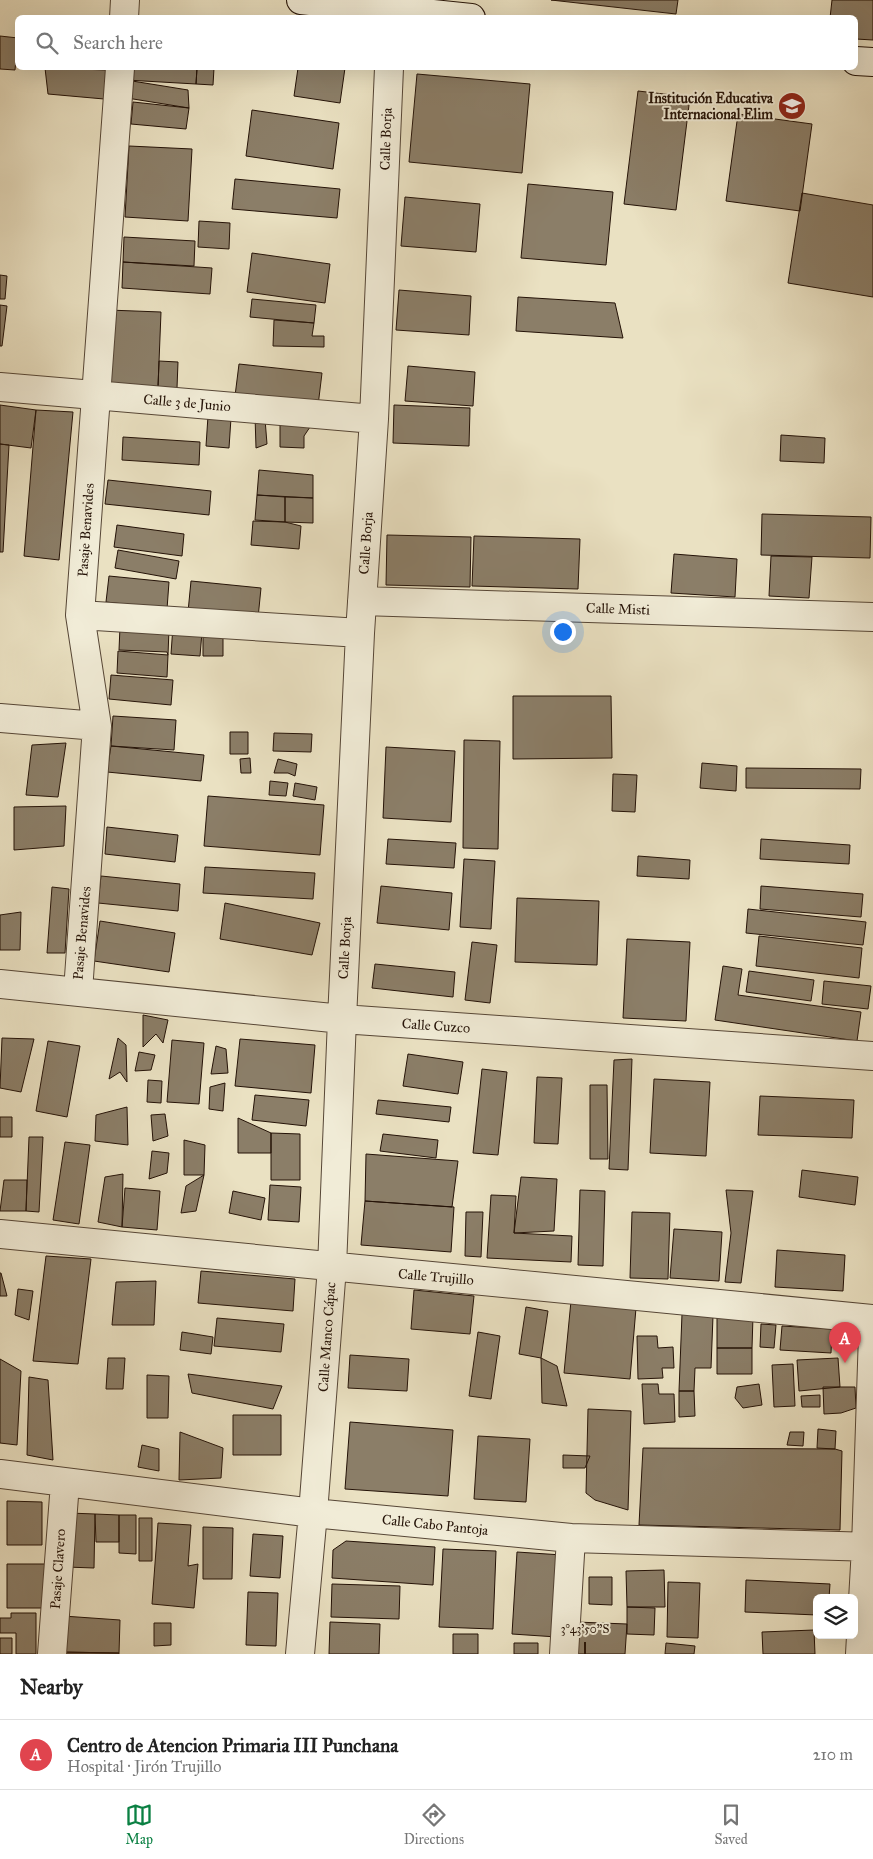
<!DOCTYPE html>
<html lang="en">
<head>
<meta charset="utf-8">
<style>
	:root { --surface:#fff; --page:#f2f2f2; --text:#222; --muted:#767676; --line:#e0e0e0; --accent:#0b8043 }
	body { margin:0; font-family:"IM FELL Great Primer",serif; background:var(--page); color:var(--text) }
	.controls { position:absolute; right:15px; bottom:15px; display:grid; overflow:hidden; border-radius:8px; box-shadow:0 5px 20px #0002 }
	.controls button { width:45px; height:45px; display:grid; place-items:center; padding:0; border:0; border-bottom:1px solid var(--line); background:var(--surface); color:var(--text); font:25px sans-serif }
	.you { position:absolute; left:562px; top:631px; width:18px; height:18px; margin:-12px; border:4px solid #fff; border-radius:50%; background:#1a73e8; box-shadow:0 0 0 8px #1a73e833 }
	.badge { display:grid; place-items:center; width:32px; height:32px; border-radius:50%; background:var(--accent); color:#fff; font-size:16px; font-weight:700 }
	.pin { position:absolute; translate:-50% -41px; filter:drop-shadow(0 1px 2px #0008) }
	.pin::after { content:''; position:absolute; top:26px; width:18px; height:15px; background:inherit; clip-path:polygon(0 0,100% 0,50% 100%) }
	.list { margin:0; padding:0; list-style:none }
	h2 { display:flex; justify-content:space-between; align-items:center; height:65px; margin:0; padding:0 20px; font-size:21px }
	h2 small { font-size:16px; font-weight:400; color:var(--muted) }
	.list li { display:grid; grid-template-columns:32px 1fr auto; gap:15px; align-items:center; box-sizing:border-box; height:70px; padding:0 20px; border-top:1px solid var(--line) }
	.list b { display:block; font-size:19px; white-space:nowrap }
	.list p { margin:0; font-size:16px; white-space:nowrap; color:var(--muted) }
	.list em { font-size:16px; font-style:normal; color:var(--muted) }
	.icon { flex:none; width:28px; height:28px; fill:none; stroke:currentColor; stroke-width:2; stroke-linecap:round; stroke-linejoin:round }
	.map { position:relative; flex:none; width:873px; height:1654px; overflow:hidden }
	.search { position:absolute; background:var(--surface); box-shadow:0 5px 20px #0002; left:15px; right:15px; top:15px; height:55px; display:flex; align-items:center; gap:12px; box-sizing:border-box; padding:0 18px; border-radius:8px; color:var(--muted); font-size:19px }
	.sheet { height:135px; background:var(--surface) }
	nav { display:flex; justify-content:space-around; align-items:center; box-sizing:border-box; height:70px; border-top:1px solid var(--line); background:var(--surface); font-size:14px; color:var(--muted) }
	nav a { display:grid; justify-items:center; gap:2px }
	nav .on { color:var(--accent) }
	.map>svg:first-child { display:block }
</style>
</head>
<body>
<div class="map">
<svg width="873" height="1654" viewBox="0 0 873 1654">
	<rect width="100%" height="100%" fill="#eae1c2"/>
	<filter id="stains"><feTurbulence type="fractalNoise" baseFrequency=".004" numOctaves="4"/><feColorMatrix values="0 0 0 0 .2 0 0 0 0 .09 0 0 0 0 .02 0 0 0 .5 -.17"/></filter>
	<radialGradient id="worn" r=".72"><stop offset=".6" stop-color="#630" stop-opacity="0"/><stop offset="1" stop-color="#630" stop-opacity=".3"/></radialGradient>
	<!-- building -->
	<path fill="#8b7e68" stroke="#241207" d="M551,0H678L676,14Z
		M832,0H873V40L856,39V18H830Z
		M0,36L18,38L15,70L0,69Z
		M45,68L108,70L104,99L48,94Z
		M127,68H197L196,84L126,80Z
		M197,68H214L213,85L196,84Z
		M298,68H345L340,103L294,96Z
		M417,74L530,84L522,173L409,162Z
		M126,80L188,90L189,108L127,98Z
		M638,91L690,97L676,210L624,204Z
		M133,102L189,108L186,129L131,124Z
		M252,110L339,123L333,169L246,156Z
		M738,114L812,124L800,211L726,201Z
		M129,146L192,149L188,221L125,217Z
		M235,179L340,189L337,218L232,209Z
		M528,184L613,192L606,265L521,258Z
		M802,193L873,205V297L788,283Z
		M405,197L480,204L476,252L401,246Z
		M199,221L230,223L229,249L198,247Z
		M124,237L195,241L194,266L123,262Z
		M252,253L330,264L325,303L247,292Z
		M123,262L212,268L210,294L122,288Z
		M0,275L7,276L5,299H0Z
		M399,290L471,296L469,335L396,330Z
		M518,297L615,303L623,338L516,331Z
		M252,299L316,305L314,323L250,317Z
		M0,305L7,306L2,346H0Z
		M108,310L161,312L158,387L105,385Z
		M274,320L314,323L312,336H324V347L273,346Z
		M159,361L178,362L177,388L158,387Z
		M239,364L322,373L317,414L234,404Z
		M408,366L475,372L473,406L405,401Z
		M0,405L36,410L31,448L0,444Z
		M394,405L470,408L469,446L393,443Z
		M36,410L73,412L59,560L24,556Z
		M208,416L231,418L229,448L206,446Z
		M255,416L265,419L267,444L256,448Z
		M280,424H312L304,436V448L280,447Z
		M781,435L825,438L824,463L780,461Z
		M123,437L200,442L199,465L122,460Z
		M0,444L9,445L3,552H0Z
		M259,470L313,475V498L257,495Z
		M108,480L211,491L209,515L105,504Z
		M257,495L285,497V522L255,520Z
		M285,497L313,498V523L285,522Z
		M762,514L871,517L870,558L761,555Z
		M253,521L285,522L301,526L299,549L251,545Z
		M117,525L184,534L182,556L114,547Z
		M387,535L471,537L470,587L386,585Z
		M474,536L580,539L578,589L472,586Z
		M118,550L179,561L176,579L115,568Z
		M674,554L737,559L735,597L671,593Z
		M771,556L812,557L809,598L769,596Z
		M109,576L169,582L167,609L106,602Z
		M191,581L261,588L258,618L188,612Z
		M173,626L202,632L200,656L171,654Z
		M120,627L169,629L168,655L167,652L119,650Z
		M203,632H223V656H203Z
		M118,651L168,655L167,677L117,673Z
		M111,675L173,680L171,705L109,699Z
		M513,696H611L612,758L513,759Z
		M113,716L176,720L174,750L111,746Z
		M230,732H248V754H230Z
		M274,733L312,734L311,752L273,751Z
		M464,740L500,741L498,849L463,848Z
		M66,743L58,797L26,795L32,745Z
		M111,746L204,755L201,781L107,772Z
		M386,747L455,751L451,822L383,818Z
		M250,758L251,773H241L240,759Z
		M278,759L297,764L295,776L288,773H274Z
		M702,763L737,766L736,791L700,788Z
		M746,768L861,769L860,789L746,788Z
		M613,774L637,775L635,812L612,811Z
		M270,781L288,783L286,796L269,795Z
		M295,783L317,787L315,800L293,796Z
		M208,796L324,805L320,855L204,846Z
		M66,806L64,846L14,850V807Z
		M107,827L178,835L175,862L105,854Z
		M388,839L456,843L454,868L386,864Z
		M761,839L850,845L849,864L760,859Z
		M638,856L690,860L689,879L637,876Z
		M464,859L495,861L491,929L460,927Z
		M205,867L315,873L313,899L203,893Z
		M101,876L180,884L178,911L98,903Z
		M381,886L452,893L449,930L377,923Z
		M761,886L863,894L861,917L760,909Z
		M52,887L69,889L65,953H47Z
		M517,898L599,901L597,965L515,962Z
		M225,903L320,923L312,955L220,939Z
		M748,909L866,922L863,945L746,933Z
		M21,912L20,950H0V915Z
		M100,921L175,933L169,972L94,961Z
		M759,936L862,948L859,978L756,966Z
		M627,939L690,942L686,1021L623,1018Z
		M472,942L497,945L490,1003L465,1000Z
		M375,964L455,972L453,997L372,988Z
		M723,966L742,969L738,995L861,1012L857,1041L715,1020Z
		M749,971L814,980L811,1001L746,992Z
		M824,981L871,986L868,1009L822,1004Z
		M143,1015L168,1020L163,1043L156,1034L143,1047Z
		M2,1038L34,1039L21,1092L0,1088Z
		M118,1038L126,1045L127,1082L120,1072L109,1079Z
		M240,1039L315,1045L311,1093L235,1086Z
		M172,1040L204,1043L199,1104L167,1102Z
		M48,1041L80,1046L67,1117L36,1111Z
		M216,1046L226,1049L228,1073L211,1074Z
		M139,1052L155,1055L151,1070L135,1071Z
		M408,1054L463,1062L458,1094L403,1086Z
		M632,1059L628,1170L609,1169L614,1060Z
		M482,1069L507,1072L498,1155L473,1153Z
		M537,1077L562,1078L558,1144L534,1143Z
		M654,1079L710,1082L706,1156L650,1153Z
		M148,1080L162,1081L161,1103L147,1102Z
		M225,1083L223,1111L209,1109L210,1087Z
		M590,1085H607L608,1159H590Z
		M255,1095L309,1100L306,1126L252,1120Z
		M760,1096L854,1100L852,1138L758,1135Z
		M378,1100L451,1107L449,1122L376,1114Z
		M127,1107L128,1145L95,1141L96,1115Z
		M165,1114L168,1136L153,1141L151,1115Z
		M0,1117H12V1137H0Z
		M238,1118L271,1133V1153H238Z
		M271,1133L300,1134V1180H271Z
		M383,1134L438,1140L436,1158L380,1151Z
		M29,1137H43L39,1212L26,1211Z
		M184,1140L205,1145L204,1175H184Z
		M65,1142L90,1145L79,1224L53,1220Z
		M152,1151L169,1153L167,1173L149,1179Z
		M366,1154L458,1161L452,1207L365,1201Z
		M802,1170L858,1177L855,1205L799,1197Z
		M123,1174L122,1227L98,1222L105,1177Z
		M204,1175L196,1211L181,1213L186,1186Z
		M521,1177L557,1179L554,1231L514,1233Z
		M4,1180H27L26,1211H0Z
		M270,1185L301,1187L299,1222L268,1220Z
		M125,1188L160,1191L157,1230L122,1227Z
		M580,1190L605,1191L603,1266L578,1265Z
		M726,1190L753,1191L741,1283L725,1282L731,1233Z
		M233,1191L265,1198L261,1220L229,1213Z
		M491,1195L516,1196L514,1233L572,1236L571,1262L487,1258Z
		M365,1201L454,1207L451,1252L361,1245Z
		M466,1212H483L481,1257L465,1256Z
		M632,1212L670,1213L668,1279L630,1278Z
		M674,1229L722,1232L719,1281L670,1278Z
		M777,1250L845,1255L843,1291L775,1287Z
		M46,1256L91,1259L78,1364L33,1361Z
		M201,1271L295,1279L293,1311L198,1303Z
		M0,1273H1L7,1296H0Z
		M156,1281L154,1325H112L116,1282Z
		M18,1289L33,1291L29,1320L15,1315Z
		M414,1290L474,1296L470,1334L411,1329Z
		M571,1301L636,1308L630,1379L564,1373Z
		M526,1307L548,1311L541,1358L519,1354Z
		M717,1313L753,1316L752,1348H717Z
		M682,1314L713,1316L711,1368H695L694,1391H679Z
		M217,1318L284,1324L281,1352L214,1346Z
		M761,1324L776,1325L774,1348L760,1347Z
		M782,1326L832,1329L831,1353L780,1350Z
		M182,1332L213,1337L211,1354L180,1350Z
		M478,1332L500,1336L491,1399L469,1396Z
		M637,1336H657L658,1348L673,1347L674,1368H662L663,1378L638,1379Z
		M717,1348H752V1374H717Z
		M350,1355L409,1359L407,1391L348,1388Z
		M108,1358H125L123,1389H106Z
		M541,1358L557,1366L567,1406L542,1403Z
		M838,1358L840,1387L799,1391L797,1360Z
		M0,1359L21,1371L17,1445L0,1443Z
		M793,1364L795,1406L774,1407L772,1365Z
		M188,1374L282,1386L273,1409L192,1393Z
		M147,1375L169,1376L168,1418H147Z
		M29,1377L48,1380L53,1460L27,1455Z
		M642,1384H658L659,1394H674L675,1422L644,1424Z
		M759,1384L762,1405L743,1408L735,1398L737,1387Z
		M823,1387H855L856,1408L841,1413L824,1414Z
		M679,1391H694L695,1416L679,1417Z
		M820,1395V1407H802L801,1396Z
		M588,1409L631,1411L628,1510L595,1500L586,1493Z
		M233,1415H281V1455H233Z
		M350,1422L453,1430L448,1496L345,1489Z
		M818,1429L836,1431L835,1449L817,1448Z
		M180,1432L223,1448L221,1478L179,1480Z
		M790,1432H804L803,1446L787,1445Z
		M478,1436L530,1439L526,1502L474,1499Z
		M142,1445L159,1449V1471L138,1467Z
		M643,1448L835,1449L842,1451L840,1530L639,1525Z
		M563,1455L590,1456L585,1468H563Z
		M7,1501L42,1502V1545H7Z
		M69,1513L95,1514L94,1568L66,1567Z
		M95,1514L119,1515V1542H96Z
		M119,1515H136V1554L119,1553Z
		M139,1518H152V1561H139Z
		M158,1523L191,1525L188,1566L198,1564L194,1608L152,1604Z
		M203,1527L233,1528L232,1579H203Z
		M253,1534L283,1536L280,1578L250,1576Z
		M346,1541L435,1547L433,1585L332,1578L333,1550Z
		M443,1549L496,1551L493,1629L439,1627Z
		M517,1552L562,1555L557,1637L512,1634Z
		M7,1564H45L46,1608H7Z
		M664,1570L665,1607H627L626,1571Z
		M589,1577H612V1605L589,1604Z
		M746,1580L830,1584L829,1598H817V1615L745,1612Z
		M668,1582L700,1583L698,1638L667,1637Z
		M332,1584L400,1586L399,1619L331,1617Z
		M248,1592L278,1593L276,1646L246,1645Z
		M627,1607L655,1608L654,1635L627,1634Z
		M11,1613H36V1654H16V1633H0V1618H11Z
		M63,1616L120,1620L119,1653L60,1652Z
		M330,1622L380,1624L379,1654H329Z
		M576,1622L627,1624L625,1654H575Z
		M154,1623H171V1645L154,1646Z
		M814,1630L815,1654H763L762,1632Z
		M453,1634H478V1654H453Z
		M0,1638H12V1654H0Z
		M514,1643H538V1654H514Z
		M666,1643L695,1646L694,1654H665Z
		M60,1652L119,1653V1654H60Z"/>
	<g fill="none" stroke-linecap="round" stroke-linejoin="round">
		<defs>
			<path id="street" d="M124,18L125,0
				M0,387L374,419
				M362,601L873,617
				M80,615L360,633
				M0,718L97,726
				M0,984L342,1019L873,1056
				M78,991L97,726L80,615L120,68
				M0,1234L873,1319
				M0,1474L313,1513L571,1538L873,1547
				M52,1654L65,1483
				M300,1654L313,1513L332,1267L342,1019L360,633L374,419L389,68
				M564,1654L571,1538
				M860,1654L866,1547L873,1334"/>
			<path id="secondary" d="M301,0L471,18
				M856,61L873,62"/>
		</defs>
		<!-- street casing -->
		<use href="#street" stroke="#564636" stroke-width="30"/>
		<!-- secondary casing -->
		<use href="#secondary" stroke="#241207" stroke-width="30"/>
		<!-- street -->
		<use href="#street" stroke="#f1ecd7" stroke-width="28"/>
		<!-- secondary -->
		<use href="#secondary" stroke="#f1ecd7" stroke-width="28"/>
	</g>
	<!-- ticks -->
	<path fill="none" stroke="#241207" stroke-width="2" d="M585,1642V1654"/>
	<!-- icons -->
	<defs>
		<symbol id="school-disc" viewBox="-11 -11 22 22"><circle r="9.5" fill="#8f2418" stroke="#f1ecd7"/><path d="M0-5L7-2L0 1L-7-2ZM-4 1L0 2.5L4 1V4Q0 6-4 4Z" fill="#fff"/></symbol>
	</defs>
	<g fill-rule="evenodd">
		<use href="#school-disc" x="776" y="90" width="32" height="32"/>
	</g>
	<g text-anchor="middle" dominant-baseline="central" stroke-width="4" stroke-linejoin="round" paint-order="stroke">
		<!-- poi labels -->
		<g font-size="14" font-weight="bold" fill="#241207" stroke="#f1ecd7" text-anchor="end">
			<text x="773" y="98">Institución Educativa<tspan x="773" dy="16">Internacional Elim</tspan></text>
		</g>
		<!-- street labels -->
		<g font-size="14" fill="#241207" stroke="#f1ecd7">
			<text transform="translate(386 139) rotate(-88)">Calle Borja</text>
			<text transform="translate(187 403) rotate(5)">Calle 3 de Junio</text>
			<text transform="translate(86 530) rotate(-86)">Pasaje Benavides</text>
			<text transform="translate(366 543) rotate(-86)">Calle Borja</text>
			<text transform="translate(618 609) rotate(2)">Calle Misti</text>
			<text transform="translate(82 933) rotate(-85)">Pasaje Benavides</text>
			<text transform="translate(345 948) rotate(-87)">Calle Borja</text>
			<text transform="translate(436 1026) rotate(4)">Calle Cuzco</text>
			<text transform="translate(436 1277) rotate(5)">Calle Trujillo</text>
			<text transform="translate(327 1337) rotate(-86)">Calle Manco Cápac</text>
			<text transform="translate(435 1525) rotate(6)">Calle Cabo Pantoja</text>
			<text transform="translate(58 1569) rotate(-86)">Pasaje Clavero</text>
		</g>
	</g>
	<g font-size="12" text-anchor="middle" fill="#241207" stroke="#f1ecd7" stroke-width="4" stroke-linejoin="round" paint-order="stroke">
		<text x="585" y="1633">3°43'50"S</text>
	</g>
	<rect width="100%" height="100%" filter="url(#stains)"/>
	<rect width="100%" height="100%" fill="url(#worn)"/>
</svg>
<div class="controls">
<button><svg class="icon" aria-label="layers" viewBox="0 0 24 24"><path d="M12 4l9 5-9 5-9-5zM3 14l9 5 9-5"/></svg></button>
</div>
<div class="you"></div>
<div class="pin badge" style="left:845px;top:1363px;background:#e0444e">A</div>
<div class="search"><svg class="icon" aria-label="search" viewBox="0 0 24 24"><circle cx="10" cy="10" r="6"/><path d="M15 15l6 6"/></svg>Search here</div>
</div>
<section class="sheet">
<h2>Nearby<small></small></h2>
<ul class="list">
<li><span class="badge" style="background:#e0444e">A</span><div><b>Centro de Atencion Primaria III Punchana</b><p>Hospital · Jirón Trujillo</p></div><em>210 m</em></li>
</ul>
</section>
<nav>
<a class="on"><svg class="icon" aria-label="map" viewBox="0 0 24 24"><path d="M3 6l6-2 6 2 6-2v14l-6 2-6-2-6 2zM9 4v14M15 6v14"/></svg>Map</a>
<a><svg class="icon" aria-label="directions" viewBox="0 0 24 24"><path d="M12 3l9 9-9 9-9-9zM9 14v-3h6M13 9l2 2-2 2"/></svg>Directions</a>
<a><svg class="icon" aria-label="saved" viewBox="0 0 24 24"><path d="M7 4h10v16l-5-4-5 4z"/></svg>Saved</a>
</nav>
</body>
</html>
